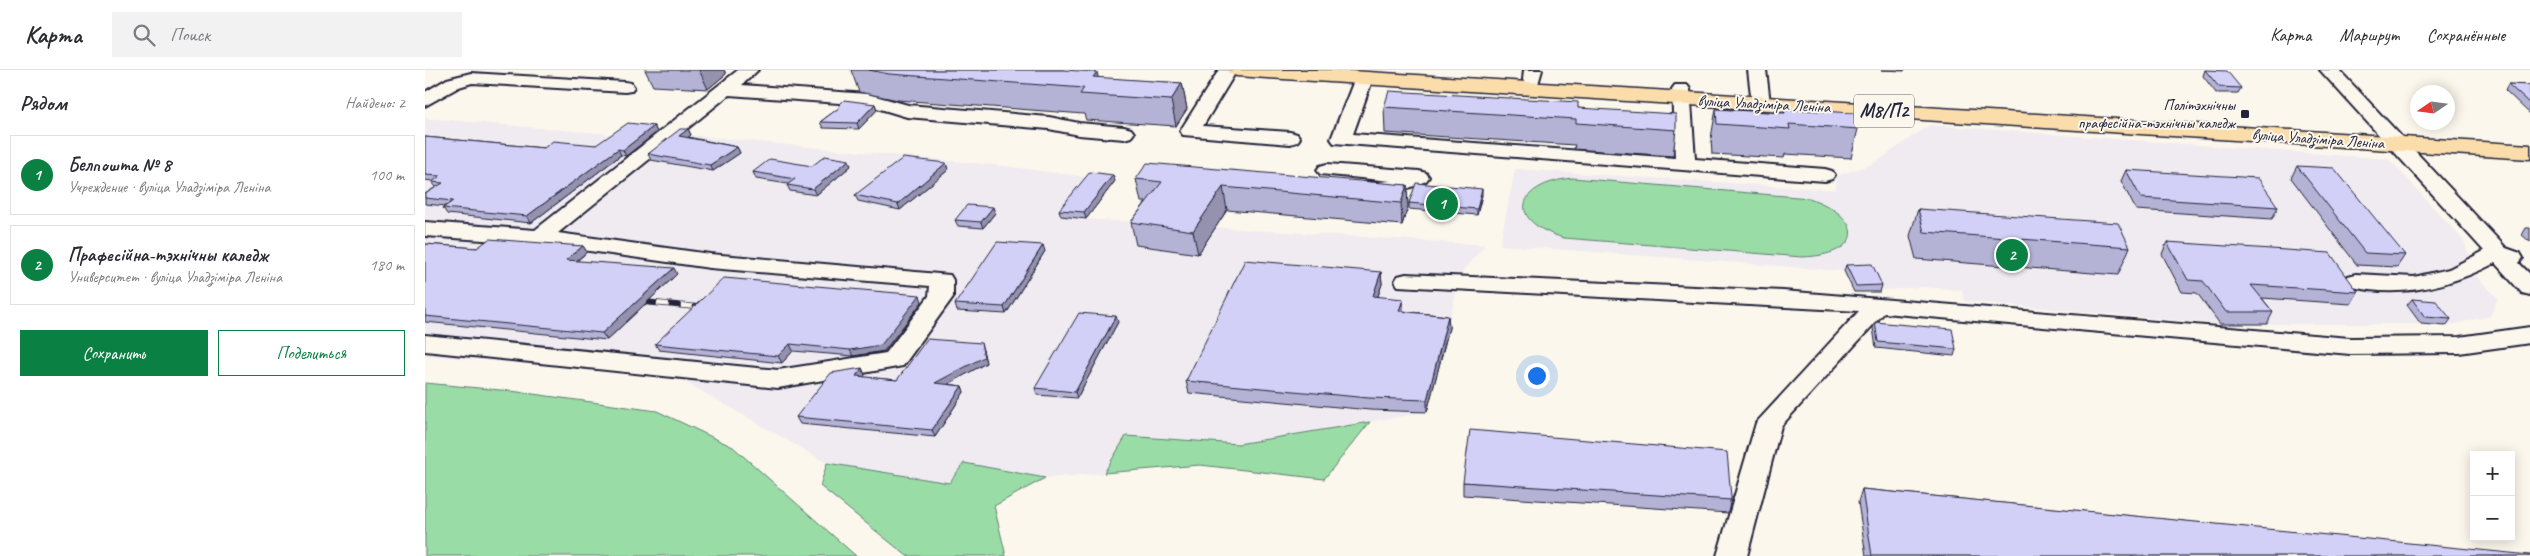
<!DOCTYPE html>
<html lang="ru">
<head>
<meta charset="utf-8">
<style>
	:root { --surface:#fff; --page:#f2f2f3; --text:#2b2b33; --muted:#7c7c81; --line:#e1e1e2; --accent:#0b8043 }
	body { margin:0; font-family:Caveat,sans-serif; background:var(--page); color:var(--text) }
	.controls { position:absolute; right:15px; bottom:15px; display:grid; overflow:hidden; border-radius:0px; box-shadow:0 2px 12px #0003 }
	.controls button { width:45px; height:45px; display:grid; place-items:center; padding:0; border:0; border-bottom:1px solid var(--line); background:var(--surface); color:var(--text); font:25px sans-serif }
	.compass { position:absolute; left:1985px; top:15px; width:45px; height:45px; border-radius:50%; background:var(--surface); box-shadow:0 2px 12px #0003; rotate:257deg }
	.you { position:absolute; left:1111px; top:305px; width:18px; height:18px; margin:-12px; border:4px solid #fff; border-radius:50%; background:#1a73e8; box-shadow:0 0 0 8px #1a73e833 }
	.badge { display:grid; place-items:center; width:32px; height:32px; border-radius:50%; background:var(--accent); color:#fff; font-size:16px; font-weight:700 }
	.pin { position:absolute; translate:-50% -50%; border:2px solid #fff; box-shadow:0 1px 5px #0006 }
	.list { margin:0; padding:0; list-style:none }
	h2 { display:flex; justify-content:space-between; align-items:center; height:65px; margin:0; padding:0 20px; font-size:21px }
	h2 small { font-size:16px; font-weight:400; color:var(--muted) }
	.list li { display:grid; grid-template-columns:32px 1fr auto; gap:15px; align-items:center; box-sizing:border-box; height:80px; margin:0 10px 10px; padding:0 10px; border:1px solid var(--line); border-radius:0px }
	.list b { display:block; font-size:19px; white-space:nowrap }
	.list p { margin:0; font-size:16px; white-space:nowrap; color:var(--muted) }
	.list em { font-size:16px; font-style:normal; color:var(--muted) }
	.actions { display:flex; gap:10px; padding:15px 20px }
	.actions a { flex:1; padding:11px 0; border:1px solid var(--accent); border-radius:0px; text-align:center; font-size:18px; color:var(--accent) }
	.actions .main { background:var(--accent); color:#fff }
	.icon { flex:none; width:28px; height:28px; fill:none; stroke:currentColor; stroke-width:2; stroke-linecap:round; stroke-linejoin:round }
	.map { position:relative; flex:none; width:2105px; height:486px; overflow:hidden }
	header { display:flex; align-items:center; gap:30px; box-sizing:border-box; height:70px; padding:0 25px; background:var(--surface); border-bottom:1px solid var(--line) }
	header strong { font-size:24px }
	nav { display:flex; gap:28px; margin-inline-start:auto; font-size:18px }
	.search { width:350px; height:45px; background:var(--page); display:flex; align-items:center; gap:12px; box-sizing:border-box; padding:0 18px; border-radius:0px; color:var(--muted); font-size:19px }
	main { display:flex }
	aside { flex:1; background:var(--surface) }
	.map>svg:first-child { display:block }
</style>
</head>
<body>
<header>
<strong>Карта</strong>
<div class="search"><svg class="icon" aria-label="search" viewBox="0 0 24 24"><circle cx="10" cy="10" r="6"/><path d="M15 15l6 6"/></svg>Поиск</div>
<nav><a>Карта</a><a>Маршрут</a><a>Сохранённые</a></nav>
</header>
<main>
<aside>
<h2>Рядом<small>Найдено: 2</small></h2>
<ul class="list">
<li><span class="badge">1</span><div><b>Белпошта № 8</b><p>Учреждение · вуліца Уладзіміра Леніна</p></div><em>100 m</em></li>
<li><span class="badge">2</span><div><b>Прафесійна-тэхнічны каледж</b><p>Университет · вуліца Уладзіміра Леніна</p></div><em>180 m</em></li>
</ul>
<div class="actions"><a class="main">Сохранить</a><a>Поделиться</a></div>
</aside>
<div class="map">
<svg width="2105" height="486" viewBox="0 0 2105 486">
	<rect width="100%" height="100%" fill="#fbf7ec"/>
	<filter id="ink" filterUnits="userSpaceOnUse"><feTurbulence type="fractalNoise" baseFrequency=".02" numOctaves="2"/><feDisplacementMap in="SourceGraphic" scale="10" xChannelSelector="R" yChannelSelector="G"/><feConvolveMatrix kernelMatrix="1 2 1 2 8 2 1 2 1" color-interpolation-filters="sRGB"/></filter>
	<g filter="url(#ink)">
		<!-- built -->
		<path fill="#efebf0" d="M0,48L219,67L253,64L579,96L690,111L661,149L1060,175L1036,203L1002,342L813,374L701,366L679,403L620,408L540,394L524,414L402,393L257,310L206,303L0,285Z
			M1504,55L1964,89L2039,171L2052,207L2073,228L2065,246L2021,256L1996,254H1795L1539,231L1537,220L1498,217L1429,222L1419,201L1075,175L1090,99L1411,120V106L1450,93Z"/>
		<!-- green -->
		<path fill="#9adca6" stroke="#5e7f70" d="M1147,108L1384,128C1441,148 1440,185 1377,187L1139,168C1080,151 1091,114 1147,108Z
			M0,313L86,321L232,341L308,377L431,486H0Z
			M945,352L899,409L775,395L679,403L701,366L813,374Z
			M402,393L524,413L539,393L620,408L569,436L581,486H482L395,416Z"/>
		<g fill="none" stroke-linecap="round" stroke-linejoin="round">
			<defs>
				<path id="minor" d="M313,0H333L317,15L443,24L483,35L624,47L654,53L699,57L706,59L709,63L706,67L699,69L654,65L624,59L482,47L442,35L304,25L133,163L285,184L525,205L528,210V227L478,296L353,318L0,281V265L353,300L461,283L504,226L505,216L285,198L115,174L0,166V152L110,160Z
					M794,0H812L778,56L865,62L872,64L875,68L872,72L865,74L758,65L755,61Z
					M1099,0H1117L1113,14H1101L1098,10Z
					M1323,0H1341L1345,33L1343,37H1329L1327,33Z
					M1895,0H1914L2081,178L2095,183L2098,188L2094,193L2105,204V225L2097,223L2070,193C2024,217 1974,229 1923,216L1920,211L1923,206L1931,204L1989,207L2024,199L2059,181Z
					M46,3L200,12L206,13L209,17L206,21L200,22L47,13L34,17L0,36V22L22,9Z
					M939,3L945,4L948,8L928,64L1250,88L1247,19L1250,15H1262L1265,19L1270,89L1400,99L1407,101L1410,105L1407,109L1400,111L909,73L906,69L930,8L933,4Z
					M902,94L994,101L1001,103L1004,107L1001,111C977,121 964,128 938,121L935,117L938,113L966,111L895,104L892,100L895,96Z
					M981,204L1358,221L1925,268L2034,267L2105,257V273L2034,283L1925,284L1459,243L1356,356L1322,486H1292L1331,353L1434,241L973,216L970,211L973,206Z"/>
				<path id="major" d="M802,0H911L2105,75V89L812,6L805,4Z"/>
			</defs>
			<!-- minor casing -->
			<use href="#minor" stroke="#22223b" stroke-width="4"/>
			<!-- major casing -->
			<use href="#major" stroke="#22223b" stroke-width="3"/>
			<!-- minor -->
			<use href="#minor" fill="#fbf7ec" fill-rule="evenodd"/>
			<!-- major -->
			<use href="#major" fill="#faddab" fill-rule="evenodd"/>
			<defs>
				<path id="rail" d="M208,231L283,238"/>
			</defs>
			<!-- rail casing -->
			<use href="#rail" stroke="#22223b" stroke-width="6"/>
			<!-- rail -->
			<use href="#rail" stroke="#fbf7ec" stroke-width="4.5" stroke-dasharray="12" stroke-linecap="butt"/>
		</g>
		<!-- wall -->
		<path fill="#b5b3d5" stroke="#22223b" d="M220,0H299L301,4L283,19L228,16Z
			M426,0H638L673,8L757,13L762,39L751,56L661,50L659,44L473,30L434,22Z
			M1456,0H1480L1479,1Z
			M1780,0L1816,18L1813,23H1791L1778,6Z
			M2083,14L2105,15V44L2080,20Z
			M450,34L452,40L434,59L398,58L395,52L415,37L414,35Z
			M959,37L1153,38L1251,60L1248,86L1149,79L1150,75L960,63Z
			M1291,39L1359,43V39L1433,59L1426,88L1360,84L1359,88L1287,84L1286,68Z
			M229,56L232,62L201,86L196,85L106,153L22,144L18,138L21,136L0,134V124L11,117L7,112V111L0,110V67L119,78L171,75Z
			M263,59L266,65L263,67L312,77L315,83L288,101L226,90L223,84Z
			M521,93L523,100L475,140L433,131L430,125Z
			M387,96H426L391,125L365,121L362,115L363,114L331,109L328,102Z
			M1872,96L1980,185L1972,197L1932,195L1866,108Z
			M1701,100L1853,137L1847,149L1711,140L1696,111Z
			M711,109L982,115L983,137L977,155L802,140L773,184L711,175L706,152L721,132H716Z
			M690,111L661,149L636,146L634,140Z
			M1057,125L1052,145L984,139V133Z
			M1493,139L1705,177L1693,205L1491,189L1485,166Z
			M570,143L558,158L533,156L530,150Z
			M2101,158H2105V172L2097,165Z
			M1742,172L1933,222L1926,234L1837,228L1848,242L1842,254H1795L1772,223L1757,222L1737,184Z
			M0,174L52,178L158,176L162,182L152,191L252,204L182,270L0,252Z
			M620,181L581,244L532,241L530,234Z
			M1421,195L1457,215L1455,222H1429L1419,201Z
			M956,202L957,214L953,226L978,240V241L1023,246L1024,258L1002,342L945,340L764,323L761,311Z
			M1987,229L2026,249L2021,256L1996,254L1982,235Z
			M497,232L459,281L428,286L368,281L357,293L234,280L230,274Z
			M693,252L652,328L612,325L610,318Z
			M1450,252L1531,279L1529,286L1451,278L1448,258Z
			M558,280L561,293L523,314L537,316L539,322L510,367L375,354L371,347L437,298L440,305L438,307L472,310Z
			M1038,412L1306,427L1303,443L1038,425Z
			M1437,419L2105,486H1441L1433,432Z"/>
		<!-- shaded-wall -->
		<path fill="#9492ae" stroke="#22223b" d="M274,0H299L301,4L283,19Z
			M672,2L677,25L668,7Z
			M757,13L762,39L751,56L746,30Z
			M450,34L452,40L434,59L432,53Z
			M229,56L232,62L201,86L198,80Z
			M263,59L266,65L257,72L254,66Z
			M312,77L315,83L288,101L285,95Z
			M193,79L196,85L106,153L102,146Z
			M424,90L426,96L391,125L388,119Z
			M521,93L523,100L475,140L473,134Z
			M688,105L690,111L661,149L659,142Z
			M982,115L983,137L977,155L976,133Z
			M798,117L802,140L773,184L768,161Z
			M1057,119V125L1052,145V139Z
			M568,137L570,143L558,158L556,152Z
			M618,175L620,181L581,244L579,237Z
			M158,176L162,182L145,196L141,190Z
			M249,198L252,204L182,270L177,263Z
			M956,202L957,214L949,237L948,226Z
			M495,225L497,232L459,281L428,286L425,280Z
			M978,229V240L975,253L974,241Z
			M691,246L693,252L652,328L650,322Z
			M1023,246L1024,258L1002,342V330Z
			M556,273L558,280L561,293L513,320L510,313Z
			M365,274L368,281L357,293L353,286Z
			M437,298L440,305L434,313L431,306Z
			M537,316L539,322L510,367L507,360Z"/>
		<!-- building -->
		<path fill="#d3d0f8" stroke="#22223b" d="M444,0H638L672,2L668,7L757,13L746,30L655,24L659,18L464,4Z
			M1780,0L1802,1L1816,18L1794,17Z
			M2083,14L2105,15V34Z
			M964,21L1153,32V38L1251,44V60L1151,53V49L959,37Z
			M419,30L450,34L432,53L395,52L415,37L414,35Z
			M1291,39L1360,43L1359,39L1429,43L1433,59L1364,54L1365,59L1292,54Z
			M203,53L229,56L198,80L193,79L102,146L18,138L28,131L0,128V124L18,113L7,112L15,106L0,105V67L119,78L128,71L171,75Z
			M255,59H263L254,66L312,77L285,95L223,84Z
			M400,86L424,90L388,119L362,115L370,109L328,102L345,89L387,96Z
			M478,88L521,93L473,134L430,125Z
			M722,93L982,115L976,133L798,117L768,161L706,152L737,112L711,109Z
			M1872,96L1909,98L1980,185L1940,183Z
			M1701,100L1833,108L1853,137L1716,128Z
			M665,102L688,105L659,142L634,140Z
			M991,113L1057,119L1052,139L984,133Z
			M542,135L568,137L556,152L530,150Z
			M1493,139L1693,153L1705,177L1499,162Z
			M64,169L158,176L141,190L249,198L177,263L0,246V174L52,178Z
			M572,172L618,175L579,237L530,234Z
			M1742,172L1905,183L1933,222L1826,215L1848,242H1801L1778,211L1763,210Z
			M820,190L956,202L948,226L978,229L974,241L1023,246L1002,330L944,328L761,311Z
			M1447,194L1457,215L1431,216L1421,195Z
			M299,208L495,225L456,275L425,280L365,274L353,286L230,274Z
			M1987,229L2011,231L2026,249L2000,247Z
			M654,243L691,246L650,322L610,318Z
			M1450,252L1527,259L1531,279L1453,272Z
			M502,269L556,273L559,287L510,313L537,316L507,360L371,347L406,303L437,298L431,306L472,310Z
			M1045,360L1302,382L1306,427V430L1038,412Z
			M1437,419L2105,485V486H1447Z"/>
	</g>
	<!-- markers -->
	<rect fill="#22223b" stroke="#fbf7ec" stroke-width="2" x="1815" y="39" width="10" height="10" rx="2.5"/>
	<g text-anchor="middle" dominant-baseline="central" stroke-width="4" stroke-linejoin="round" paint-order="stroke">
		<!-- far-street labels -->
		<g font-size="16" fill="#22223b" stroke="#fbf7ec">
			<text transform="translate(1339 34) rotate(3)">вуліца Уладзіміра Леніна</text>
			<text transform="translate(1893 69) rotate(4)">вуліца Уладзіміра Леніна</text>
		</g>
		<!-- far-poi labels -->
		<g font-size="16" fill="#22223b" stroke="#fbf7ec" text-anchor="end">
			<text x="1810" y="35">Політэхнічны<tspan x="1810" dy="18">прафесійна-тэхнічны каледж</tspan></text>
		</g>
		<!-- shield labels -->
		<rect fill="#fbf7ec" stroke="#636270" stroke-width="1" x="1429" y="24.5" width="60" height="33" rx="4"/>
		<g font-size="19" font-weight="bold" fill="#22223b">
			<text x="1459" y="41">М8/П2</text>
		</g>
	</g>
</svg>
<div class="controls">
<button>+</button>
<button>−</button>
</div>
<svg class="compass" viewBox="-18 -18 36 36"><path d="M0-13l5 13h-10z" fill="#e53935"/><path d="M0 13l5-13h-10z" fill="#7c7c81"/></svg>
<div class="you"></div>
<div class="pin badge" style="left:1017px;top:134px">1</div>
<div class="pin badge" style="left:1587px;top:185px">2</div>
</div>
</main>
</body>
</html>
